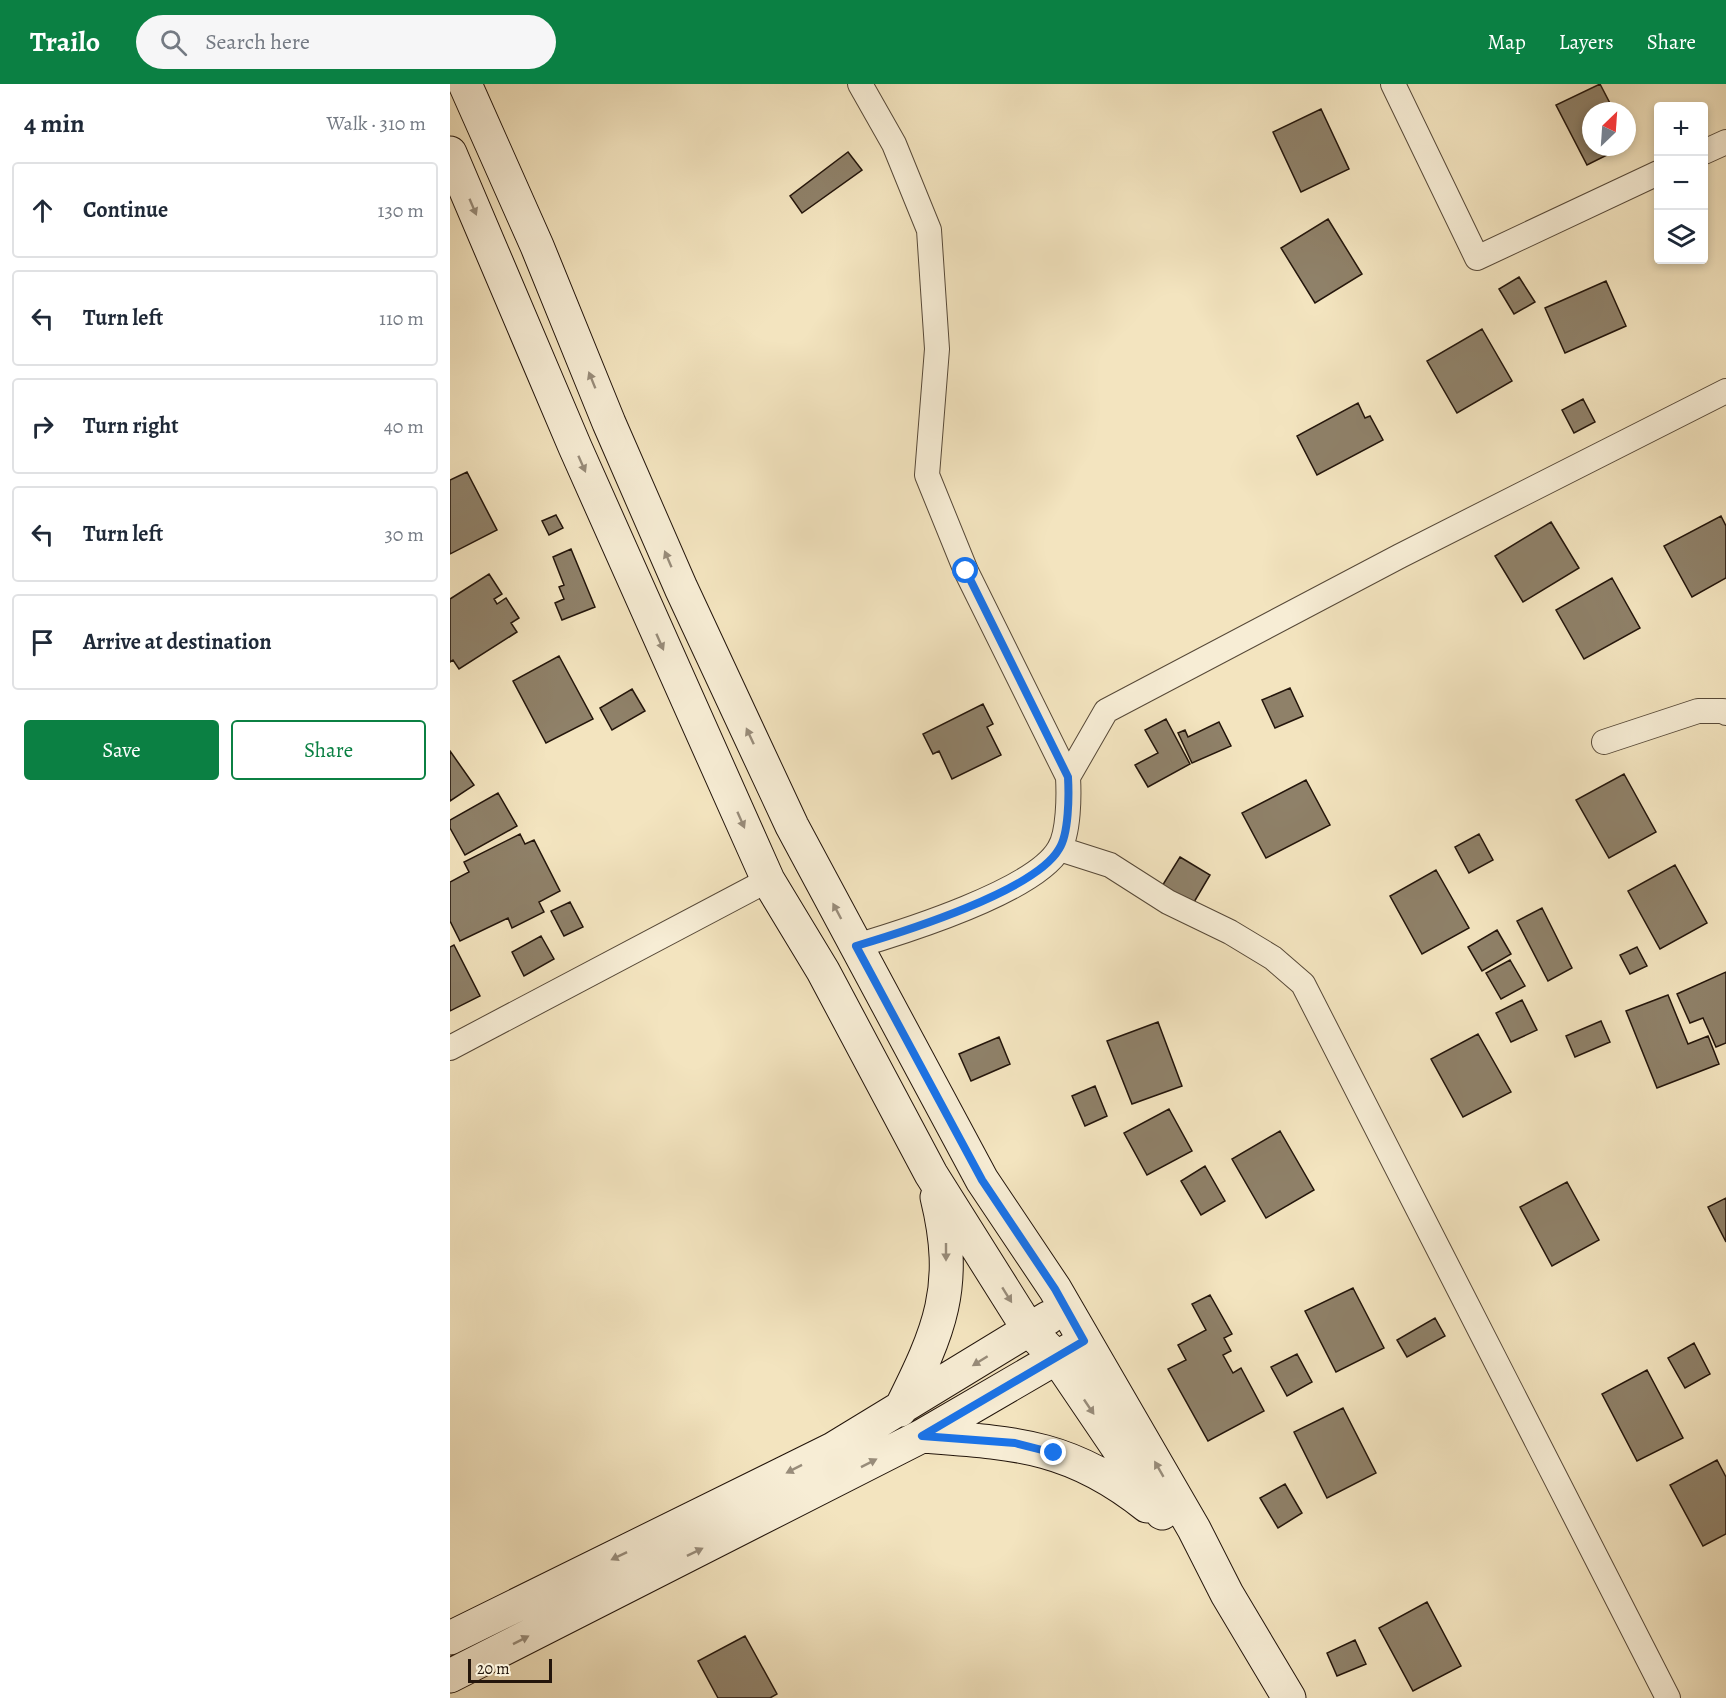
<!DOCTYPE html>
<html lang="en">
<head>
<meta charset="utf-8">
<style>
	:root { --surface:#fff; --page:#f6f6f7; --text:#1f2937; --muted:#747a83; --line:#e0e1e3; --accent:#0b8043 }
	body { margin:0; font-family:Alegreya,serif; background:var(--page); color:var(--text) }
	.controls { position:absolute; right:18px; top:18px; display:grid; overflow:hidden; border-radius:6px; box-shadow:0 3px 9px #0003 }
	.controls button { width:54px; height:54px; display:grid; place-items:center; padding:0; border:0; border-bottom:2px solid var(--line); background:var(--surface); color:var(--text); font:30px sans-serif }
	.compass { position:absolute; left:1132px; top:18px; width:54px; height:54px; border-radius:50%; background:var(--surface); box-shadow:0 3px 9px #0003; rotate:25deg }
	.scale { position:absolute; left:18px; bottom:15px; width:84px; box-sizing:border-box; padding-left:6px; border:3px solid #23150b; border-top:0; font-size:16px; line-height:21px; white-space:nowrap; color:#23150b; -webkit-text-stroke:4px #f7edd5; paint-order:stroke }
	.stop { position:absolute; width:18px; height:18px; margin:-14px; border:4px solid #1a73e8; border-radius:50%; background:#fff }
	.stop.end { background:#1a73e8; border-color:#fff; box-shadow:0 2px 6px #0008 }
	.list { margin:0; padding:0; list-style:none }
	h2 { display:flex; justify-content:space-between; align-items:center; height:78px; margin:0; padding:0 24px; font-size:26px }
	h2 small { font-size:20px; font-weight:400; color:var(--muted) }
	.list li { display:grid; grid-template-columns:39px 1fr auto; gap:18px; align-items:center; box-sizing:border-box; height:96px; margin:0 12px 12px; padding:0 12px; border:2px solid var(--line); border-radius:6px }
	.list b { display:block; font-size:22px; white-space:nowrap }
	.list em { font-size:20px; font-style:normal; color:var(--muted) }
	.actions { display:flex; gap:12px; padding:18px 24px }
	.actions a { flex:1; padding:14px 0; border:2px solid var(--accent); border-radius:6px; text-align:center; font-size:21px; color:var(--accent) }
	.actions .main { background:var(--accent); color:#fff }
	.icon { flex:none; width:33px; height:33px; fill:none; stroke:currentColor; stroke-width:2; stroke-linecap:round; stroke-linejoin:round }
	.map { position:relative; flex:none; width:1276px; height:1614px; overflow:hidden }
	header { display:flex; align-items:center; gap:36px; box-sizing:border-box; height:84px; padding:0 30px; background:var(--accent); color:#fff }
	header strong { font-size:28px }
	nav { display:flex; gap:33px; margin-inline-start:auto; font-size:21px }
	.search { width:420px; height:54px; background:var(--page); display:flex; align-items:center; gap:15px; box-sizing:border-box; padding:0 21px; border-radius:33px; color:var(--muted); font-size:22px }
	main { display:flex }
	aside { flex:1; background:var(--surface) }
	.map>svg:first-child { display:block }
</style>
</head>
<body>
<header>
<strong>Trailo</strong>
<div class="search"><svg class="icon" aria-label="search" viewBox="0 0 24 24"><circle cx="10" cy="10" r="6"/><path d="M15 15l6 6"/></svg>Search here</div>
<nav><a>Map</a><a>Layers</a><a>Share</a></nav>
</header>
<main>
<aside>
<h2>4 min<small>Walk · 310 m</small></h2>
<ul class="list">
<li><svg class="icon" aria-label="ahead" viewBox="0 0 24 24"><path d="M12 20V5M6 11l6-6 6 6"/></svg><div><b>Continue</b></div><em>130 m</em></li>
<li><svg class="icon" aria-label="left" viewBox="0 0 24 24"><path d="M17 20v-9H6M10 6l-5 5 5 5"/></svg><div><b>Turn left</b></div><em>110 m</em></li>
<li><svg class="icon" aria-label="right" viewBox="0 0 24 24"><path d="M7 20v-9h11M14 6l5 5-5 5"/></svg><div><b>Turn right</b></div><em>40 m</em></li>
<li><svg class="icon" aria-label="left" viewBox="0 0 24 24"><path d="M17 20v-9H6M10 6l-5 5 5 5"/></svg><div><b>Turn left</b></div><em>30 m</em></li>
<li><svg class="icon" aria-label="arrive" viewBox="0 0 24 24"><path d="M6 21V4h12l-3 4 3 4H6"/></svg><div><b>Arrive at destination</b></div></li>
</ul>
<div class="actions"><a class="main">Save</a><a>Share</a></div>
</aside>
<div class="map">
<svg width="1276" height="1614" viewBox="0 0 1276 1614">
	<rect width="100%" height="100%" fill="#f3e4bf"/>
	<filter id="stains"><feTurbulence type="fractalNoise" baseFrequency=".00333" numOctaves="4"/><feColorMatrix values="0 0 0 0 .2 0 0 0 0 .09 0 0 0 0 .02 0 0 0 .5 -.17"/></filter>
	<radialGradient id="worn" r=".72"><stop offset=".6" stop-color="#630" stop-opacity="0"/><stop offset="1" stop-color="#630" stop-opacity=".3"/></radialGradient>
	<!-- building -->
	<path fill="#8f8169" stroke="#23150b" stroke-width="1.5" d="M1150,0L1164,27H1141V63H1173L1137,81L1106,21Z
		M871,25L899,85L851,108L823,48Z
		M398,68L412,86L352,129L340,112Z
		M878,135L912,190L865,219L831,164Z
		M1069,193L1085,218L1064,230L1049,205Z
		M1156,197L1176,242L1115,269L1095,224Z
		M1032,245L1062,297L1007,329L977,277Z
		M1133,315L1145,338L1124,349L1112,326Z
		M908,319L915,334L920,332L933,356L867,391L847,352Z
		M17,388L47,446L0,470V396Z
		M106,431L113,444L99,451L92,437Z
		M1271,432L1276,442V494L1242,513L1214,462Z
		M1101,438L1129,484L1073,518L1045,472Z
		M121,465L145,523L112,536L105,519L114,515L109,503L114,501L103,473Z
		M39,490L52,510L44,515L47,520L56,514L69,534L61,539L67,548L9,585L3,576L0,578V515Z
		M1162,494L1190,544L1134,575L1106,526Z
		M109,572L143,635L96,659L63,597Z
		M840,604L853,632L825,644L812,616Z
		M182,605L195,627L162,646L150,624Z
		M533,620L543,640L537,643L551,671L502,695L489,667L483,670L473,650Z
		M716,635L740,680L698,703L685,681L708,669L695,646Z
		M769,638L781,662L742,679L728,649L735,646L738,653Z
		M0,667L24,701L0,717Z
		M1174,690L1206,748L1159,774L1126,716Z
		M856,696L880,741L816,774L792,729Z
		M48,709L67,742L15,771L0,744V736Z
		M70,750L75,760L84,756L110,807L89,818L94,828L62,844L58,834L10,857L0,837V798L19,788L14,778Z
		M1029,750L1043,776L1019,789L1005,763Z
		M730,773L760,791L740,825L709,807Z
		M1225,781L1257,839L1210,865L1178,807Z
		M986,786L1019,844L972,870L940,812Z
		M120,818L133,843L114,852L101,827Z
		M1092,824L1122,884L1098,897L1067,837Z
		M1047,846L1061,870L1032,887L1018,863Z
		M91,852L104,875L74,892L62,868Z
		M4,861L30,912L0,927V863Z
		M1187,863L1197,882L1180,890L1170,871Z
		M1060,876L1075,902L1051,915L1036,889Z
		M1276,888V959L1266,963L1253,934L1240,939L1227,910Z
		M1218,911L1238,960L1258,952L1269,980L1207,1004L1176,927Z
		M1072,916L1087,946L1061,958L1046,929Z
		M1151,937L1160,958L1125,973L1116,952Z
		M708,938L732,1002L682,1020L657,957Z
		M1028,950L1061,1008L1013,1033L981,975Z
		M549,953L560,980L521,997L509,970Z
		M645,1002L657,1032L635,1042L622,1012Z
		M719,1025L742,1067L697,1091L674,1049Z
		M830,1047L864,1106L816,1134L782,1075Z
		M755,1082L775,1117L751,1131L731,1097Z
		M1117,1098L1149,1156L1102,1182L1070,1123Z
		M1276,1114V1158L1258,1123Z
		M903,1204L934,1264L886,1288L855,1227Z
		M760,1211L782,1250L774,1254L781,1267L773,1271L783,1289L791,1284L814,1327L758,1357L718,1285L736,1276L728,1261L756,1246L742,1220Z
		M985,1234L995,1252L957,1273L947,1256Z
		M1244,1259L1260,1290L1235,1304L1218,1274Z
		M847,1270L862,1298L837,1312L821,1283Z
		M1197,1286L1233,1354L1187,1377L1152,1310Z
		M893,1324L926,1389L877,1414L844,1348Z
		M1267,1376L1276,1393V1450L1253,1462L1220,1401Z
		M835,1400L852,1429L828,1444L810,1414Z
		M977,1518L1011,1582L963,1607L929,1544Z
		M295,1552L327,1610L320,1614H268L248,1577Z
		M905,1556L916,1580L887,1592L877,1569Z"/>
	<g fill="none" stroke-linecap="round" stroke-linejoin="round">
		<defs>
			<path id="street" d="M943,0L1027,174L1208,89
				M1254,68L1276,58
				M1154,658L1248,627H1273L1276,629
				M618,693L656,627L950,472L1276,307
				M610,765L660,781L718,818L780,848L823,874L853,900L1218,1614
				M406,862C453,848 585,807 609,765C619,749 619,711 618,693L516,487L477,391L487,265L479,146L444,60L410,0
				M0,964L318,796"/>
			<path id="secondary" d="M15,0L87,162L159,339L231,504L342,742L532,1096L605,1205L744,1445L777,1510L839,1614
				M0,69L125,363L318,796L373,887L481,1090L579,1246L607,1274L712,1429
				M450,1326C490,1246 509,1203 487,1113
				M472,1352C565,1359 621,1361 697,1422
				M0,1554L383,1365L598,1234
				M0,1592L472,1352L625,1263"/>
		</defs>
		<!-- street casing -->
		<use href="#street" stroke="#574938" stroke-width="26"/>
		<!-- secondary casing -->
		<use href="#secondary" stroke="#23150b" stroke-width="35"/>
		<!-- street -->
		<use href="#street" stroke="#f7edd5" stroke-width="24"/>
		<!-- secondary -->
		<use href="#secondary" stroke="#f7edd5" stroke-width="33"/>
	</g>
	<!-- one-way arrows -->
	<defs><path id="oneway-solid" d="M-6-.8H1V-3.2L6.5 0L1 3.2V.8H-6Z" transform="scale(1.5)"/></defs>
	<g fill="#988c7a">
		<use href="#oneway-solid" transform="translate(23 123) rotate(67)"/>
		<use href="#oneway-solid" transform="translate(142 296) rotate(-112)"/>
		<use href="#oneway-solid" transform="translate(132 380) rotate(66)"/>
		<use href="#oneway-solid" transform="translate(218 475) rotate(-113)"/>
		<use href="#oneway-solid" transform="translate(210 558) rotate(66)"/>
		<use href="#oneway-solid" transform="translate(300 652) rotate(-115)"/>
		<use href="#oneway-solid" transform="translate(291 736) rotate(66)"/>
		<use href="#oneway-solid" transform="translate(387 827) rotate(-118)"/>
		<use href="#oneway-solid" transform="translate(496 1168) rotate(90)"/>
		<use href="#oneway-solid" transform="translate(557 1211) rotate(58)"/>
		<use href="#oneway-solid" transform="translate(530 1277) rotate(148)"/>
		<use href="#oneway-solid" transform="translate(639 1323) rotate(56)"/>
		<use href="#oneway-solid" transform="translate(419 1379) rotate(-27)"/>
		<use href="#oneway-solid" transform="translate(344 1385) rotate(153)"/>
		<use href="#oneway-solid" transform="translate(709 1385) rotate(-120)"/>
		<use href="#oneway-solid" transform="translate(245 1468) rotate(-26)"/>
		<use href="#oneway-solid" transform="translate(169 1472) rotate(154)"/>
		<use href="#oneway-solid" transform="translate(71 1556) rotate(-27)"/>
	</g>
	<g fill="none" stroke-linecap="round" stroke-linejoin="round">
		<!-- route -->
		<path stroke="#1a73e8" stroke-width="8" d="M516,487L618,693C619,711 619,750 609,765C585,807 453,848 406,862L532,1096L605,1205L634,1257L472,1352L565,1359L604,1369"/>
	</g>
	<rect width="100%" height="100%" filter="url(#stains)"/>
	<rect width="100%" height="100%" fill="url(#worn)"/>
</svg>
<div class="controls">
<button>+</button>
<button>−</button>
<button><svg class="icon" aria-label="layers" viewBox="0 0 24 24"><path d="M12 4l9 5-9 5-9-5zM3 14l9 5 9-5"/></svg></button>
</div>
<svg class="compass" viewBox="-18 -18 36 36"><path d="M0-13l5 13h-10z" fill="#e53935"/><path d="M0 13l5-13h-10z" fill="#747a83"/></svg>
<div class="scale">20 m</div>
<div class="stop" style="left:516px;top:487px"></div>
<div class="stop end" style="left:604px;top:1369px"></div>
</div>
</main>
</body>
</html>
